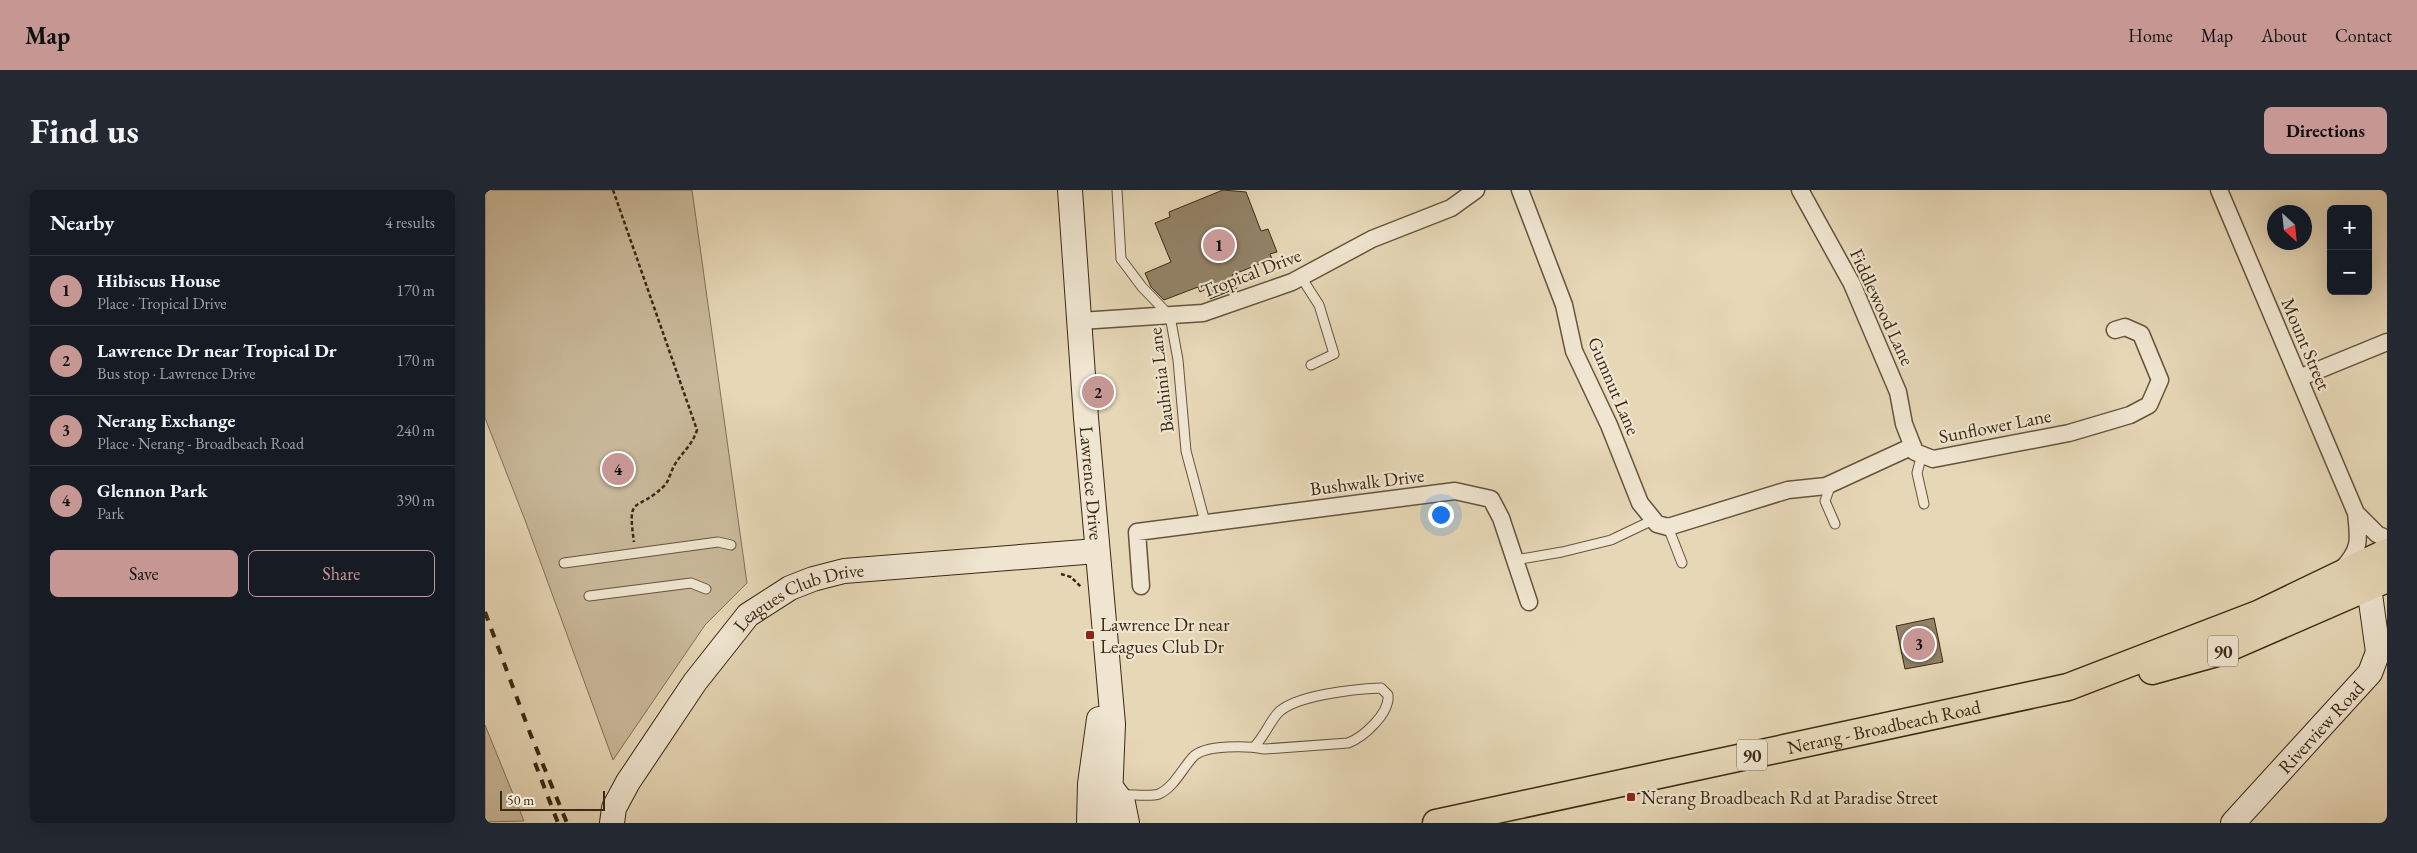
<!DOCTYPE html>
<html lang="en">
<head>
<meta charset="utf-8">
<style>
	:root { --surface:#171b24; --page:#242831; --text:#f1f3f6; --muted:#9ea1a6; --line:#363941; --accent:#c59692 }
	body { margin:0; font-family:"EB Garamond",serif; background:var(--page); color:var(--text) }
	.controls { position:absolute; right:15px; top:15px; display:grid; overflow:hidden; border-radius:8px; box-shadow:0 5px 20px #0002 }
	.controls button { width:45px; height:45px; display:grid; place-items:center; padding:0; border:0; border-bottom:1px solid var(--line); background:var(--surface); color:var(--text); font:25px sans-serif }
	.compass { position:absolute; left:1782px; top:15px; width:45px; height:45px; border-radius:50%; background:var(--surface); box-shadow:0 5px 20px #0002; rotate:153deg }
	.scale { position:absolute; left:15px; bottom:12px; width:105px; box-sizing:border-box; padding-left:5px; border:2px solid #3a2913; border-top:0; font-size:14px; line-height:18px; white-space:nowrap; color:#3a2913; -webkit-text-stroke:4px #efe5d0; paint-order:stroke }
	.you { position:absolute; left:955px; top:324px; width:18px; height:18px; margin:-12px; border:4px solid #fff; border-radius:50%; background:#1a73e8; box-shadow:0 0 0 8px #1a73e833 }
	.badge { display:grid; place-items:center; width:32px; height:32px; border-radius:50%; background:var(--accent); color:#111; font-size:16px; font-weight:700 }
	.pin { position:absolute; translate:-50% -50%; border:2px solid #fff; box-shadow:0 1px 5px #0006 }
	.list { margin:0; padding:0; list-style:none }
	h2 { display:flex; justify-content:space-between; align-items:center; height:65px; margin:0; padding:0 20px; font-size:21px }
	h2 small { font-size:16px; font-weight:400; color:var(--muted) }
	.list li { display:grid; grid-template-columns:32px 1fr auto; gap:15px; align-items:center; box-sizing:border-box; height:70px; padding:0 20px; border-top:1px solid var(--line) }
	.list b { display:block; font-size:19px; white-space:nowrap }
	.list p { margin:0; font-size:16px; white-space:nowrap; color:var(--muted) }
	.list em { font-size:16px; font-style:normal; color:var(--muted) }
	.actions { display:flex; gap:10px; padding:15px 20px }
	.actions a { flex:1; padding:11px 0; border:1px solid var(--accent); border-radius:8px; text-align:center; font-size:18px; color:var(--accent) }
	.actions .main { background:var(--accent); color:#111 }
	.map { position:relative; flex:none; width:1902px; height:633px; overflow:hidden; border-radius:8px }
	header { display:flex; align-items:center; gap:30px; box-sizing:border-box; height:70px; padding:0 25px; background:var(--accent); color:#111 }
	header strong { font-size:24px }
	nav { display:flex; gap:28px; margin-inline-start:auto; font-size:18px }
	.intro { display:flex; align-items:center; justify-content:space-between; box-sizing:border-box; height:120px; padding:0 30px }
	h1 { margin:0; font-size:35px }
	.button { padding:12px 22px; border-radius:8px; background:var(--accent); color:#111; font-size:18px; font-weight:700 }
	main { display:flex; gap:30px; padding:0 30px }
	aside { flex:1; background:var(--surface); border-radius:8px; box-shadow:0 5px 20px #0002 }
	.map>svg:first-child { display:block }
</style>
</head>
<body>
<header>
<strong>Map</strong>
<nav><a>Home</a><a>Map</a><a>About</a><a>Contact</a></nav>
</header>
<div class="intro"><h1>Find us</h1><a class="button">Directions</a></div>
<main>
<aside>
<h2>Nearby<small>4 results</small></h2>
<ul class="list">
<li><span class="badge">1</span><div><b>Hibiscus House</b><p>Place · Tropical Drive</p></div><em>170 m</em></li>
<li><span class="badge">2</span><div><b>Lawrence Dr near Tropical Dr</b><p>Bus stop · Lawrence Drive</p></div><em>170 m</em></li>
<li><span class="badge">3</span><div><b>Nerang Exchange</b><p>Place · Nerang - Broadbeach Road</p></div><em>240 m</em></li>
<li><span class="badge">4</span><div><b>Glennon Park</b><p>Park</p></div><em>390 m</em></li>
</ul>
<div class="actions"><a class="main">Save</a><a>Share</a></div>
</aside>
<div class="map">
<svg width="1902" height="633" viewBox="0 0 1902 633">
	<rect width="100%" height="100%" fill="#e6d7b6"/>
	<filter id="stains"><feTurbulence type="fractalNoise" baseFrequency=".004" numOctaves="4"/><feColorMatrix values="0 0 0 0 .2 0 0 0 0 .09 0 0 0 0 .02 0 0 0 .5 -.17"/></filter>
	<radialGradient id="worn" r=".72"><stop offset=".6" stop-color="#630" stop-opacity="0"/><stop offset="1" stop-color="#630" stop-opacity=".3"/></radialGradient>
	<!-- green -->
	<path fill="#c9b99a" stroke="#827156" d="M0,0H207L262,393L220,435L128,570L40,330L0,228Z
		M0,535L39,631L0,632Z"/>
	<!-- building -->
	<path fill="#938368" stroke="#3a2913" d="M738,0L761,2L776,41L783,39L792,62L785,64L787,69L747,85L752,98L725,109L721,99L715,102L713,97L679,110L666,97L660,83L686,72L670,33L685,27L684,22Z
		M1449,428L1458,472L1420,479L1411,436Z"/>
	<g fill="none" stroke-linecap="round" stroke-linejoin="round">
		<defs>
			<path id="lane" d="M632,0L636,69L657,97L685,126L693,170L701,261L720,332
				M816,87L834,115L849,164L826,175
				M1437,264L1432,283L1439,314
				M1346,294L1340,311L1350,334
				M1183,337L1197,373
				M1030,370L1077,362L1126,350L1168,330
				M79,373L233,352L246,355
				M104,406L206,393L221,399
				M635,605C645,604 666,607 674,604C689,597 697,579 708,567C720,554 764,556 780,559L863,553C879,547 905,523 903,505L896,498C871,499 808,505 792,524C783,535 779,547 769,557"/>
			<path id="street" d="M1035,0L1079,115L1089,161L1124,235L1155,313L1172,334L1183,337L1303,300L1341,296L1428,256
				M1315,0L1367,94L1413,202L1419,234L1430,262L1448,269L1584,243L1645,225L1664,215L1675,190L1656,144L1640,137L1630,140
				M1734,0L1871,323C1874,350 1876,359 1857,379
				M595,131L718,123L807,92L887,49L966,18L991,0
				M1814,188L1902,152
				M1871,323L1892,344L1902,349
				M656,396L652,342L970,301L1006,309L1016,328L1044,412"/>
			<g id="secondary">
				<path id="s1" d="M585,0L601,228L628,534L624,633"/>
				<path d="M628,600L638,613L642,633"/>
				<path id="s2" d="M127,633L129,618L143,592L210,492L263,425L305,398L328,389L359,381L612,361"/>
				<path d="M604,633L605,594L614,529"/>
				<path id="s3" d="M1748,633L1885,483L1893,462L1884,397"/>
			</g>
			<g id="primary">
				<path d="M1667,481L1732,463L1902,389"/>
				<path id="s4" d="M951,633L1583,497L1773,424L1902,362"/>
			</g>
		</defs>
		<!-- lane casing -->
		<use href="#lane" stroke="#65543c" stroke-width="11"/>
		<!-- street casing -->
		<use href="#street" stroke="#65543c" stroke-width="19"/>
		<!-- secondary casing -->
		<use href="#secondary" stroke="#3a2913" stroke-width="26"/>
		<!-- primary casing -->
		<use href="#primary" stroke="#3a2913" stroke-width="29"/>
		<!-- path -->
		<path stroke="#3a2913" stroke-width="2.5" stroke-dasharray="4 2.5" stroke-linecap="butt" d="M128,0L212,240C207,256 196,263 189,276C185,283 184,292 178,297C151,323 142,303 149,352
			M576,384L586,387L597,398"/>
		<!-- lane -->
		<use href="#lane" stroke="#efe5d0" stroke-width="9"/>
		<!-- street -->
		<use href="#street" stroke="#efe5d0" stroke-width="16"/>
		<!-- secondary -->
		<use href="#secondary" stroke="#efe5d0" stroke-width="24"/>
		<!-- primary -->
		<use href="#primary" stroke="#e6d7b6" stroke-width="26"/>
		<!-- rail -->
		<path stroke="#3a2913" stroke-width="4" stroke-dasharray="9 9" stroke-linecap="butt" d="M0,422L45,543L82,633
			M50,573L73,633"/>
	</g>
	<!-- markers -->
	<g fill="#8f2418" stroke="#efe5d0" stroke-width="2">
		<rect x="600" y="440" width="10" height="10" rx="2.5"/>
		<rect x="1141" y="602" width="10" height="10" rx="2.5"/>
	</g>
	<g text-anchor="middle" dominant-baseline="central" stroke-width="4.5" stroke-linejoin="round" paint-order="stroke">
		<!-- shield labels -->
		<g fill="#efe5d0" stroke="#70614c" stroke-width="1">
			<rect x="1723" y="445.5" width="30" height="31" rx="4"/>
			<rect x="1252" y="549.5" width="30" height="31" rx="4"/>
		</g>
		<g font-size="18" font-weight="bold" fill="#3a2913">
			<text x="1738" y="461">90</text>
			<text x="1267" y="565">90</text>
		</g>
		<!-- street labels -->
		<g font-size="19" fill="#3a2913" stroke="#efe5d0">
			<text transform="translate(766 83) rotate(-21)">Tropical Drive</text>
			<text transform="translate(1397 117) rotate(65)">Fiddlewood Lane</text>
			<text transform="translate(1821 154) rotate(67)">Mount Street</text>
			<text transform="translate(676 190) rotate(-97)">Bauhinia Lane</text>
			<text transform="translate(1129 196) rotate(67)">Gumnut Lane</text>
			<text transform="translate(1510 236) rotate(-11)">Sunflower Lane</text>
			<text transform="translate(882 292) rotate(-7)">Bushwalk Drive</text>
			<text stroke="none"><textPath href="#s1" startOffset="294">Lawrence Drive</textPath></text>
			<text stroke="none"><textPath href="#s2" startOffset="305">Leagues Club Drive</textPath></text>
			<text stroke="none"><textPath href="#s4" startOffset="458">Nerang - Broadbeach Road</textPath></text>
			<text stroke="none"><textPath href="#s3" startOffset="130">Riverview Road</textPath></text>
		</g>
		<!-- poi labels -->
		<g font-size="19" fill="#3a2913" stroke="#efe5d0" text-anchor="start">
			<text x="615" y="434">Lawrence Dr near<tspan x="615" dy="22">Leagues Club Dr</tspan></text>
			<text x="1156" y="607">Nerang Broadbeach Rd at Paradise Street</text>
		</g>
	</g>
	<rect width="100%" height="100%" filter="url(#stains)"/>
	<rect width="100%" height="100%" fill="url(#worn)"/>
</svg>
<div class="controls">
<button>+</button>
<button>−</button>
</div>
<svg class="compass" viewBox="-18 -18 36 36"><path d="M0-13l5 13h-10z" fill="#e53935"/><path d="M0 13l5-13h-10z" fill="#9ea1a6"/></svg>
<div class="scale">50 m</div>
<div class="you"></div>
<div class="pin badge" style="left:734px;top:55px">1</div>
<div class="pin badge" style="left:613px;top:202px">2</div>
<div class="pin badge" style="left:1434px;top:454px">3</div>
<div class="pin badge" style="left:133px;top:279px">4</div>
</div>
</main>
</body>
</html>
